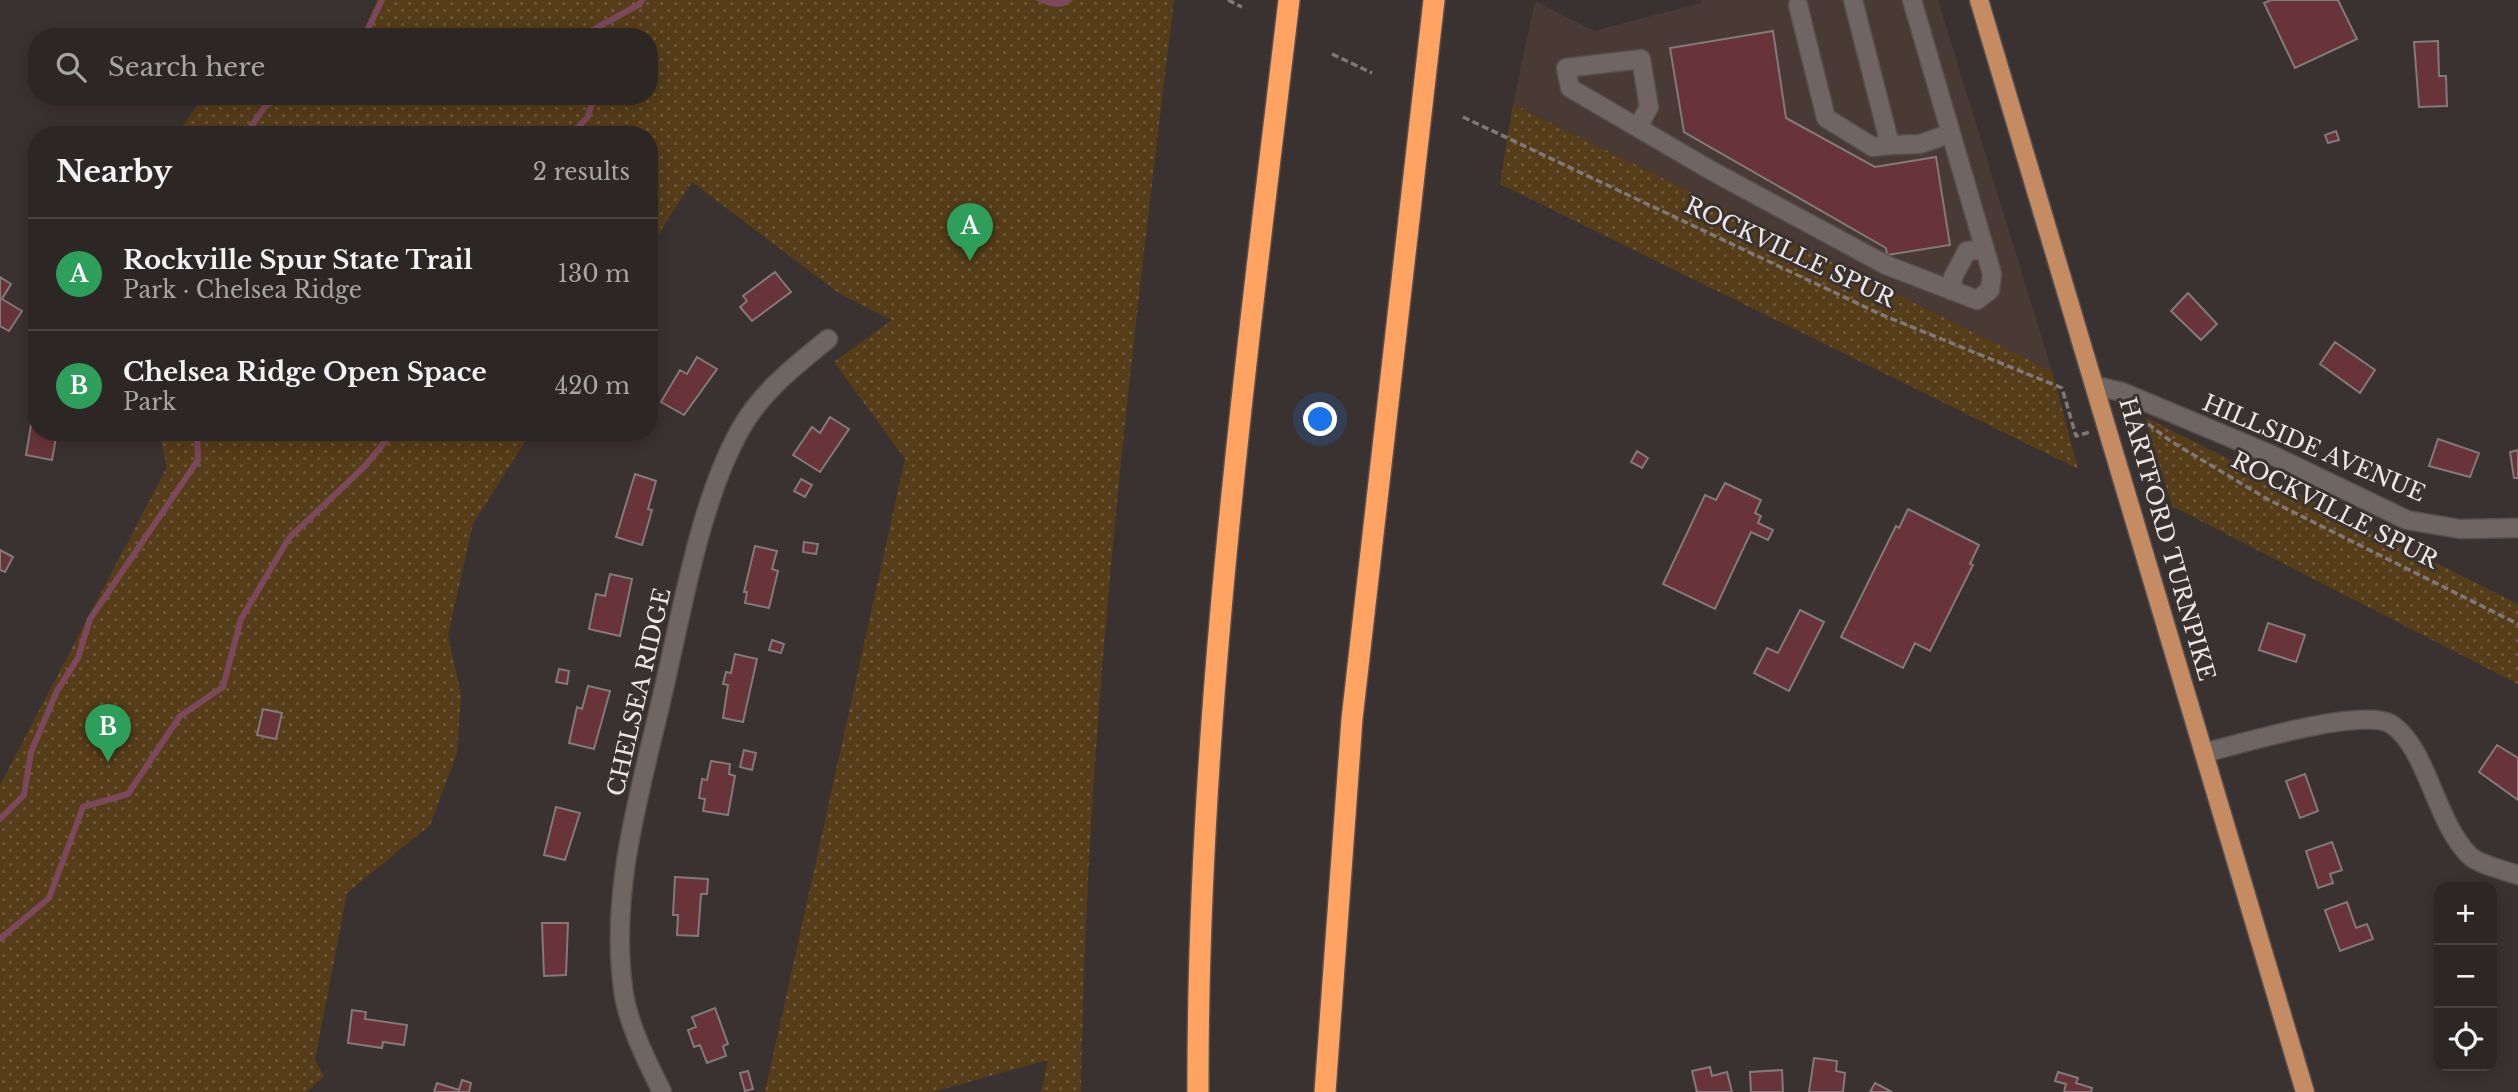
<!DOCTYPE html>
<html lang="en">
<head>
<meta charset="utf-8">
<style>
	:root { --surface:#2c2624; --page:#342e2c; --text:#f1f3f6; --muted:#a6a5a6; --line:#484341; --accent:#c0a8f4 }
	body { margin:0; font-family:"Libre Baskerville",serif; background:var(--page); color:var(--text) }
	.controls { position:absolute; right:21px; bottom:21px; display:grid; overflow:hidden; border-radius:14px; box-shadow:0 4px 18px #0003 }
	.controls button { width:63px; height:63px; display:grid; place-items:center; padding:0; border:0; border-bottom:2px solid var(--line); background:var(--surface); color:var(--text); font:35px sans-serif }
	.you { position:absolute; left:1321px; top:420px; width:24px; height:24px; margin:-18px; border:5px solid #fff; border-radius:50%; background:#1a73e8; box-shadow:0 0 0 10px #1a73e833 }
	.badge { display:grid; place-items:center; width:46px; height:46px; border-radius:50%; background:var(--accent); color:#fff; font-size:23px; font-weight:700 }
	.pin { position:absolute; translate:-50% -58px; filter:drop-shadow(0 2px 4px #0008) }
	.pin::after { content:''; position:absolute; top:37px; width:24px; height:21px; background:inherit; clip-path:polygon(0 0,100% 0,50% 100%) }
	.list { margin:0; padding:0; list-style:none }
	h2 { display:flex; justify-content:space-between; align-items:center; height:91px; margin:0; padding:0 28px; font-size:30px }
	h2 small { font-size:23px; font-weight:400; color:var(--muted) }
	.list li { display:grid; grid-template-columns:46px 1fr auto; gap:21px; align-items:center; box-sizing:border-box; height:112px; padding:0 28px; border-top:2px solid var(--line) }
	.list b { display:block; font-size:26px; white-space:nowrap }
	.list p { margin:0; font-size:23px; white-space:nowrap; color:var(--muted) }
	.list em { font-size:23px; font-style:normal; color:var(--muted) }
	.icon { flex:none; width:38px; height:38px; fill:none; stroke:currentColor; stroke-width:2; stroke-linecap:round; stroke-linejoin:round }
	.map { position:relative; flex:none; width:2518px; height:1092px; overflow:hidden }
	.search { position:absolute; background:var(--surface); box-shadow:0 4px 18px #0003; left:28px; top:28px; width:630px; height:77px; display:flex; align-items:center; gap:18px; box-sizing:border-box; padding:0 24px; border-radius:28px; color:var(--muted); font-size:26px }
	.panel { position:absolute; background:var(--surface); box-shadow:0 4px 18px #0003; left:28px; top:126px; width:630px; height:315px; border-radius:28px }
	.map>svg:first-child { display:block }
</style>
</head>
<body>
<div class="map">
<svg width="2518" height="1092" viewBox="0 0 2518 1092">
	<defs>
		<pattern id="green-dots" width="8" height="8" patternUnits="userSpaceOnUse" patternTransform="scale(1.75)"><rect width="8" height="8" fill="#563d19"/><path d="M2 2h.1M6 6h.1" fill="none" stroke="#6e593a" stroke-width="1.8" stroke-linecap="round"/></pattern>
	</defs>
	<rect width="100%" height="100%" fill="#3a3230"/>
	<!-- built -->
	<path fill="#493a36" d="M1701,0H1938L2052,371L1513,104L1535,1L1594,31L1701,3Z"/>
	<!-- green -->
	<path fill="url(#green-dots)" d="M377,0H1174C1130,363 1086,726 1081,1092H1041L1048,1060L933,1092H765L905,459L834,362L892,320L840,294L692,182L649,249V135H176L196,107L210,96H649V37H361Z
		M1513,104L2052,371L2078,469L1500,184Z
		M2145,417L2518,604V684L2172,506Z
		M159,432H531L473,524L448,635L461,695L457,753L430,825L347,893L315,1060L324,1076L307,1092H0V785L167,467Z"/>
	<!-- water -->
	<path fill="#7c485c" d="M1035,0H1073C1061,12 1049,6 1035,0Z"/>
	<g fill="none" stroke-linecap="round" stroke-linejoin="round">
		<!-- stream -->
		<path stroke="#7c485c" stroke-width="6" d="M364,37L382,0
			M580,37L640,4L642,0
			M245,135L264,108L278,96
			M570,135L587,118L595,96
			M0,819L24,795L31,752L57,691L78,658L90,619L198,460L197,432
			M0,939L49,898L83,807L128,794L180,716L223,687L241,619L289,538L365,466L393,432"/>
	</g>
	<!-- building -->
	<path fill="#693439" stroke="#837979" stroke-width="2" d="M2271,0H2338L2357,39L2295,68L2264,3Z
		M1773,31L1786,118L1875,167L1936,157L1950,245L1887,255L1886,248L1684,132L1670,48Z
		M2438,41L2439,76H2446L2447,106L2419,107L2414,42Z
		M2336,131L2339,140L2328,143L2325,135Z
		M775,272L791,292L752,321L740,307L747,301L743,296Z
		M0,277L11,284L2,299L22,311L9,331L0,326Z
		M2188,293L2217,324L2201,340L2171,311Z
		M2335,342L2375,370L2360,393L2320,364Z
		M697,357L717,369L684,415L661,402L680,370L687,374Z
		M33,413L37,414V432H57L52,460L26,455Z
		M830,417L849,429L820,472L793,455L812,427L820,433Z
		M2438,439L2479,453L2470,477L2429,466Z
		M2518,450V478H2514L2510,452Z
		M1637,451L1648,458L1642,468L1631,462Z
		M635,474L656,481L648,509L652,510L642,545L616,537Z
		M801,479L812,485L805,497L794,491Z
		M1725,483L1761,500L1755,513L1761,516L1758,523L1773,530L1768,540L1751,532L1715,609L1663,584L1705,495L1716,500Z
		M1908,509L1979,545L1970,564L1973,565L1930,651L1915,643L1903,668L1841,637L1896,526L1899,528Z
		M804,542L818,544L816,554L803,552Z
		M755,546L777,551L772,569L778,571L769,608L745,603L747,592H744Z
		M0,550L13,557L5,572L0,570Z
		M610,574L632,579L620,636L589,629L596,594L605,596Z
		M1800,610L1824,622L1789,691L1754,673L1767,648L1778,653Z
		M2268,623L2305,635L2296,662L2259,650Z
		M772,640L784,644L781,653L769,650Z
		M735,654L757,659L743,722L723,718L728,685L723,684L726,672L731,673Z
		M559,669L569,671L567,684L556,682Z
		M588,686L610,691L594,749L569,743L577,707L582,709Z
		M263,709L282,713L276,739L257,735Z
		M2497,745L2518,758V800L2479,772Z
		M744,750L756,753L752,770L740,767Z
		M711,761L730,764L729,774L735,776L728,815L703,811L705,799L699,798L702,779L707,780Z
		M2305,774L2318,811L2300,818L2286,781Z
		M556,807L580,813L565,860L544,855Z
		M2332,842L2342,870L2330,874L2333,883L2318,888L2306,851Z
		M675,877L708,879L707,894H701L698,936L677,935L678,915H673Z
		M2347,902L2356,928L2367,924L2373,939L2340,951L2325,910Z
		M542,923H568L566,975L544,976Z
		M715,1008L728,1044L723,1046L726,1056L707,1063L700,1045L694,1047L688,1030L696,1027L692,1017Z
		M352,1010L366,1012L365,1019L407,1025L404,1045L383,1042L382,1048L348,1043Z
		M1814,1058L1837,1061L1836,1071L1845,1073L1843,1092H1809Z
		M1710,1067L1712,1076L1727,1072L1732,1092H1697L1692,1071Z
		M1782,1070L1783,1092H1751L1750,1072Z
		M748,1071L753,1089L745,1091L740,1073Z
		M2058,1072L2078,1078L2076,1083L2092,1088L2091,1092H2064L2066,1084L2055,1081Z
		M462,1080L471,1083L469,1092H434L437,1083L459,1090Z
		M1875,1083L1892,1092H1870Z"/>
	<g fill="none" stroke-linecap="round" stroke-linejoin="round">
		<defs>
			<path id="minor" d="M1798,5L1826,118L1873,147L1890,145L1853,0
				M1638,127L1649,107L1641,59L1566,68L1570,88L1712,171L1886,265L1977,300L1990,290L1992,274L1912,0
				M1890,145L1920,144L1949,134
				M1952,291L1953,277L1967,251L1985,249
				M2096,386L2122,392L2272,455L2407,520L2460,529L2518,528
				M2204,753C2239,744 2362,707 2391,724C2427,747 2435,821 2469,855C2479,865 2504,870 2518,875
				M662,1092C647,1061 627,1023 623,988C609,884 644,780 666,679C684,601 701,500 740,430C760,393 796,365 828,339"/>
			<path id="major" d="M1979,0L2305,1092"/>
			<path id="highway" d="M1198,1092C1197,726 1246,363 1289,0
				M1325,1092L1352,719L1434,0"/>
		</defs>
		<!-- minor casing -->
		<use href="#minor" stroke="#564f4d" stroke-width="21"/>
		<!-- major casing -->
		<use href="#major" stroke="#564f4d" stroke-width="21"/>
		<!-- highway casing -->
		<use href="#highway" stroke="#564f4d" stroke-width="24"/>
		<!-- path -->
		<path stroke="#807877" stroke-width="3.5" stroke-dasharray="7 3.5" stroke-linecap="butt" d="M1228,0L1242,7
			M1332,54L1372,73
			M1463,117L1880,314L2062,388L2076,436L2090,432
			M2148,424L2172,442L2269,500L2518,624"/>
		<!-- minor -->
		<use href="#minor" stroke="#6f6664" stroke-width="18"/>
		<!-- major -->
		<use href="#major" stroke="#c58b63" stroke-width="18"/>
		<!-- highway -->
		<use href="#highway" stroke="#fea362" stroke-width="21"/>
	</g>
	<g text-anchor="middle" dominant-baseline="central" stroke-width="6" stroke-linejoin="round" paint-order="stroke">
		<!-- street labels -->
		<g font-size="23" fill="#ebe5e4" stroke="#3a3230">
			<text transform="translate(1790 252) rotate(25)">ROCKVILLE SPUR</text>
			<text transform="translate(2314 448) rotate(23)">HILLSIDE AVENUE</text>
			<text transform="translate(2335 510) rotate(27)">ROCKVILLE SPUR</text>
			<text transform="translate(2167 539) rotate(74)">HARTFORD TURNPIKE</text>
			<text transform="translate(639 692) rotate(-77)">CHELSEA RIDGE</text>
		</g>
	</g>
</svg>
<div class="controls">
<button>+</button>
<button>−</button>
<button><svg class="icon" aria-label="locate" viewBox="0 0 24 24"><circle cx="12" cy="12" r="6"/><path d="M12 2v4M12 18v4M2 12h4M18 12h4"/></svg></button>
</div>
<div class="you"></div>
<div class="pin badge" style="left:970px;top:261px;background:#2e9e5b">A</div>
<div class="pin badge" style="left:108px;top:762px;background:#2e9e5b">B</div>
<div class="search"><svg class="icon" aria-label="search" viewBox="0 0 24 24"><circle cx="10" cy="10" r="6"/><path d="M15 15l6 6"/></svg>Search here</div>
<section class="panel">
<h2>Nearby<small>2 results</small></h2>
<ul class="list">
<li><span class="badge" style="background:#2e9e5b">A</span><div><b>Rockville Spur State Trail</b><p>Park · Chelsea Ridge</p></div><em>130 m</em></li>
<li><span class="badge" style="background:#2e9e5b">B</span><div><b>Chelsea Ridge Open Space</b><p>Park</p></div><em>420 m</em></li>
</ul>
</section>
</div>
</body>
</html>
